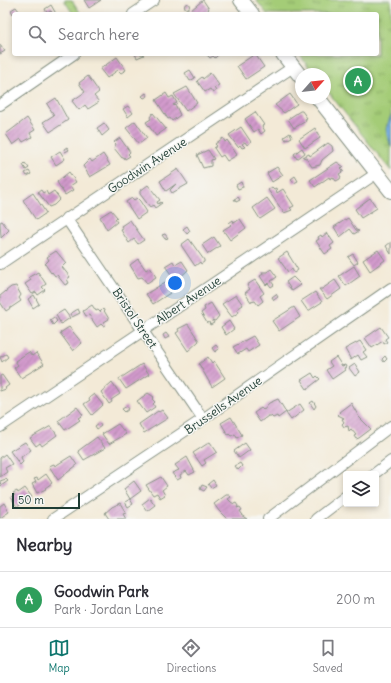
<!DOCTYPE html>
<html lang="en">
<head>
<meta charset="utf-8">
<style>
	:root { --surface:#fff; --page:#f2f2f3; --text:#2b2b33; --muted:#7c7c81; --line:#e1e1e2; --accent:#0f766e }
	body { margin:0; font-family:Delius,sans-serif; background:var(--page); color:var(--text) }
	.controls { position:absolute; right:12px; bottom:12px; display:grid; overflow:hidden; border-radius:4px; box-shadow:0 2px 6px #0003 }
	.controls button { width:36px; height:36px; display:grid; place-items:center; padding:0; border:0; border-bottom:1px solid var(--line); background:var(--surface); color:var(--text); font:20px sans-serif }
	.compass { position:absolute; left:295px; top:68px; width:36px; height:36px; border-radius:50%; background:var(--surface); box-shadow:0 2px 6px #0003; rotate:63deg }
	.scale { position:absolute; left:12px; bottom:10px; width:68px; box-sizing:border-box; padding-left:4px; border:2px solid #1f3d34; border-top:0; font-size:11px; line-height:14px; white-space:nowrap; color:#1f3d34; -webkit-text-stroke:3px #f6f6f2; paint-order:stroke }
	.you { position:absolute; left:175px; top:283px; width:14px; height:14px; margin:-10px; border:3px solid #fff; border-radius:50%; background:#1a73e8; box-shadow:0 0 0 6px #1a73e833 }
	.badge { display:grid; place-items:center; width:26px; height:26px; border-radius:50%; background:var(--accent); color:#fff; font-size:13px; font-weight:700 }
	.pin { position:absolute; translate:-50% -50%; border:2px solid #fff; box-shadow:0 1px 4px #0006 }
	.list { margin:0; padding:0; list-style:none }
	h2 { display:flex; justify-content:space-between; align-items:center; height:52px; margin:0; padding:0 16px; font-size:17px }
	h2 small { font-size:13px; font-weight:400; color:var(--muted) }
	.list li { display:grid; grid-template-columns:26px 1fr auto; gap:12px; align-items:center; box-sizing:border-box; height:56px; padding:0 16px; border-top:1px solid var(--line) }
	.list b { display:block; font-size:15px; white-space:nowrap }
	.list p { margin:0; font-size:13px; white-space:nowrap; color:var(--muted) }
	.list em { font-size:13px; font-style:normal; color:var(--muted) }
	.icon { flex:none; width:22px; height:22px; fill:none; stroke:currentColor; stroke-width:2; stroke-linecap:round; stroke-linejoin:round }
	.map { position:relative; flex:none; width:391px; height:519px; overflow:hidden }
	.search { position:absolute; background:var(--surface); box-shadow:0 2px 6px #0003; left:12px; right:12px; top:12px; height:44px; display:flex; align-items:center; gap:10px; box-sizing:border-box; padding:0 14px; border-radius:4px; color:var(--muted); font-size:15px }
	.sheet { height:108px; background:var(--surface) }
	nav { display:flex; justify-content:space-around; align-items:center; box-sizing:border-box; height:56px; border-top:1px solid var(--line); background:var(--surface); font-size:11px; color:var(--muted) }
	nav a { display:grid; justify-items:center; gap:2px }
	nav .on { color:var(--accent) }
	.map>svg:first-child { display:block }
</style>
</head>
<body>
<div class="map">
<svg width="391" height="519" viewBox="0 0 391 519">
	<defs>
		<pattern id="park-tufts" width="24" height="20" patternUnits="userSpaceOnUse"><rect width="24" height="20" fill="#a4cc77"/><path d="M3 7l-1-3M5 7V3M7 7l1-3M15 17l-1-3M17 17v-4M19 17l1-3" fill="none" stroke="#85a762"/></pattern>
		<pattern id="building-hatch" width="6" height="6" patternUnits="userSpaceOnUse"><rect width="6" height="6" fill="#d29acc"/><path d="M-1 1l2-2M0 6l6-6M5 7l2-2" fill="none" stroke="#aa7fa6"/></pattern>
	</defs>
	<rect width="100%" height="100%" fill="#f6f6f2"/>
	<filter id="ink" filterUnits="userSpaceOnUse"><feTurbulence type="fractalNoise" baseFrequency=".025" numOctaves="2"/><feDisplacementMap in="SourceGraphic" scale="8" xChannelSelector="R" yChannelSelector="G"/><feConvolveMatrix kernelMatrix="1 2 1 2 8 2 1 2 1" color-interpolation-filters="sRGB"/></filter>
	<filter id="wash" filterUnits="userSpaceOnUse"><feTurbulence type="fractalNoise" baseFrequency=".012" numOctaves="4" result="noise"/><feDisplacementMap in="SourceGraphic" scale="16" xChannelSelector="R" yChannelSelector="G"/><feGaussianBlur stdDeviation="0.9" result="paint"/><feColorMatrix in="noise" values="0 0 0 0 0 0 0 0 0 0 0 0 0 0 0 0 0 1.4 0 .05"/><feComposite in="paint" operator="in"/></filter>
	<g filter="url(#wash)">
		<rect width="100%" height="100%" fill="#f3ead7"/>
		<!-- park -->
		<path fill="url(#park-tufts)" stroke="#628456" d="M64,0H72L81,14H73Z
			M256,0H391V171L325,88V74H314L299,54H377V14H267Z"/>
		<!-- water -->
		<path fill="#80b6ef" stroke="#507a92" d="M391,115V147L386,129Z"/>
		<g id="blocks">
			<!-- building -->
			<path fill="url(#building-hatch)" d="M84,0H101L89,8Z
				M203,0L209,9L207,11L209,14H195L191,10Z
				M184.5 6a2.5 2.5 0 1 1 5 0a2.5 2.5 0 1 1-5 0Z
				M51,5L55,12L56,14H51L52,13L51,11L47,13L45,9Z
				M16,7L19,11L13,14L11,10Z
				M0,44L5,51L0,54Z
				M135,54H143L144,55L137,58Z
				M212,54H219L215,58L213,56L210,58L207,55Z
				M255,54L264,67L246,79L237,66Z
				M117,57L126,70L121,73L118,70L107,78L100,69Z
				M190,70L195,78L190,81L185,73Z
				M210,73L219,85L214,88L216,91L213,93L210,89L205,92L197,81L202,77L203,79Z
				M88,76L99,92L94,96L99,102L88,109L85,105L79,110L72,101L85,92L79,83Z
				M187,87L197,103L186,111L174,94Z
				M146,93L148,96L144,98L142,96Z
				M166,93L169,98L173,96L177,103L173,105L176,106L180,115L172,121L170,118L168,119L156,100Z
				M290,94L297,104L284,113L275,105Z
				M56,98L68,120L50,132L43,122L54,115L47,104Z
				M128,106L133,113L128,117L123,109Z
				M300,111H302L307,118L305,119L306,121L294,128L288,119Z
				M255,112L264,125L262,126L265,131L261,134L258,129L254,132L245,119Z
				M153,113L166,129L156,136L146,122L151,119L150,117Z
				M27,118L35,130L30,133L32,137L23,142L21,139L13,145L6,134Z
				M135,121L147,138L139,144L126,128Z
				M104,123L109,130L102,136L97,128Z
				M241,127L251,142L247,145L245,142L242,144L245,147L242,148L240,145L238,147L229,135Z
				M315,128L320,138L305,148L299,139Z
				M290,133L292,137L286,140L284,137Z
				M120,138L130,152L128,154L130,156L125,159L124,157L122,158L114,148L116,144L114,142Z
				M223,138L225,142L227,140L237,155L227,161L223,155L220,157L214,148L217,146L215,144Z
				M328,143L332,146L333,151L322,160L320,165L312,167L306,158L303,157L309,154L310,156Z
				M67,147L69,150L65,152L64,149Z
				M302,148L305,153L297,159L294,154Z
				M208,150L214,159L211,160V166L203,168L197,155Z
				M60,151L65,159L56,165L51,157Z
				M103,154L110,165L90,177L83,166L90,159L92,162Z
				M337,162L344,167L341,168L344,171L339,174L341,177L340,179L336,181L333,177L330,179L329,177L315,187L310,180Z
				M25,163L29,168L26,170L23,165Z
				M277,167L283,175L272,182L267,173Z
				M178,169L188,184L172,193L170,190L176,184L166,191L160,181Z
				M29,171L31,174L27,176L25,173Z
				M69,172L76,182L70,186L73,190L65,195L57,182Z
				M295,176L298,181L294,183L291,179Z
				M241,182L243,187L238,189L236,185Z
				M148,185L160,200L157,202L158,204L161,202L162,203L155,208L153,205L150,207L140,194V191Z
				M272,187L274,189L276,188L277,193L283,189L294,206L290,208L292,210L284,213L268,190Z
				M41,190L43,193L46,191L48,195L54,191L60,199L54,205L49,207L38,192Z
				M33,193L46,213L36,220L23,200Z
				M238,197L240,200L236,202L234,199Z
				M132,198L134,200L137,198L140,201L147,212L137,219L126,202Z
				M267,198L275,209L260,219L253,208Z
				M370,198L377,208L361,218L355,209Z
				M111,210L117,217L115,219L117,222L107,230L100,217Z
				M348,218L356,230L359,231L354,234L350,229L340,237L334,227Z
				M240,219L246,228L230,240L223,230L231,225L229,223L233,220L234,223Z
				M130,220L144,240L138,244L134,239L129,243L121,230L123,229L121,226Z
				M2,221L9,230L1,238L0,222Z
				M187,226L190,231L187,234L183,229Z
				M327,233L334,243L330,246L332,249L325,254L316,241L319,239L318,237L321,235L322,237Z
				M165,234L168,238L165,239L162,235Z
				M214,237L220,246L208,254L202,245Z
				M189,239L204,260V262L201,264L200,262L195,266L181,245Z
				M391,242V254L386,246Z
				M378,250L385,260L370,271L363,260Z
				M56,251L66,263L62,267L70,277L67,279L69,283L65,285L57,275L55,276L52,272L51,273L45,264L49,260L47,257Z
				M287,252L298,270L294,273L292,269L288,272L278,258Z
				M353,254L358,262L354,265L348,257Z
				M138,259L146,270L150,267L156,277L147,283L142,277L138,278L130,265Z
				M173,261L175,265L182,261L188,270L176,281L165,266Z
				M354,266L360,276L346,286L339,276Z
				M271,269L277,277L271,281L274,285L271,287L268,283L266,285L260,276L263,274L262,272H267Z
				M38,272L46,284L42,287L45,290L38,295L36,292L32,294L25,284L31,280L29,277Z
				M293,277L301,285L292,291L286,282Z
				M255,280L264,293L260,296L263,301L258,305L255,301L251,302L245,293L250,289L247,285Z
				M335,280L341,289L327,299L319,289H322Z
				M167,281L170,285L166,287L170,293L153,304L146,294Z
				M16,286L21,295L19,298L21,301L6,311L0,302V296L11,287Z
				M315,292L322,302L308,311L301,301Z
				M276,294L278,297L274,300L272,297Z
				M34,295L39,304L33,308L28,299Z
				M236,295L243,305L237,309L239,312L232,317L222,304Z
				M211,303L219,316L215,321L212,320L214,323L210,325L209,322L207,323L201,313L205,310L204,307Z
				M92,305L96,311L98,310L100,312L103,309L109,319L104,322L105,325L103,326L101,324L97,327L89,315L86,316L83,311Z
				M294,307L300,317L279,331L272,321Z
				M78,309L80,313L72,317L70,314Z
				M64,310L70,318L61,324L56,315Z
				M54,317L57,321L53,325L50,320Z
				M229,321L234,329L226,335L221,327Z
				M188,324L199,341L188,351L176,333L179,331L178,329Z
				M69,327L82,343L73,351L60,333Z
				M381,327L388,337L385,339L387,342L384,344L383,341L372,348L365,338Z
				M166,333L169,337L165,339L163,335Z
				M253,336L259,345L248,352L246,349L238,354L233,347Z
				M360,341L366,350L363,352L367,357L361,360L358,355L351,360L345,349Z
				M216,345L219,349L215,352L212,348Z
				M29,352L32,356L36,353L44,364L21,378L14,368L18,365L15,361Z
				M6,354L8,357L2,362L0,357Z
				M385,356L387,359L384,362L382,359Z
				M208,357L212,363L214,361L225,378L212,387L199,364Z
				M336,357L342,366L345,365L346,367L344,368L345,370L332,379L326,370L332,366L329,362Z
				M142,364L149,374L126,389L119,379Z
				M355,364L360,372L355,376L349,368Z
				M312,373L315,378L317,376L320,379L307,389L301,380Z
				M2,375L9,385L5,388L6,389L0,391V376Z
				M112,382L120,394L111,400L112,402L109,404L101,392Z
				M148,393L154,397L152,399L155,402L153,404L155,407L146,413L137,401Z
				M94,394L103,405L92,415L84,404L90,400L89,398Z
				M278,399L286,412L278,418L277,416L273,418L271,416H268L260,422L254,413L261,408L263,410L269,403Z
				M313,401L316,406L314,409L310,403Z
				M351,403L359,417L371,429L359,438L356,439L354,436L356,435L351,429L349,431L348,426L344,427L342,424L344,422L342,419L344,418L338,415L340,413L339,412Z
				M300,404L304,410L291,420L286,413Z
				M127,406L129,409L125,412L122,409Z
				M77,407L83,415L78,418L80,420L65,430L58,421Z
				M162,410L168,418L144,433L139,424L158,411L159,412Z
				M231,417L242,435L237,438L235,434L231,436L229,434L228,435L221,423Z
				M99,423L101,426L97,429L95,426Z
				M118,424L126,434L109,444L102,434Z
				M51,426L57,435L42,446L40,443L36,446L30,438Z
				M97,437L105,448L84,460L78,451Z
				M25,442L31,450L21,457L23,462L20,465L10,451Z
				M210,442L217,452L204,460L206,463L202,466L193,453Z
				M245,443L250,450L239,458L234,451Z
				M5,454L12,464L5,468L7,472L0,477V458Z
				M71,456L77,465L58,480L49,466L54,464L55,466Z
				M187,457L195,472L189,475L186,471L180,475L181,478L177,480L172,473L179,470L175,465Z
				M240,463L242,466L238,470L235,466Z
				M46,474L52,483L45,488L46,489L37,493L32,484L36,482L34,479L37,478L38,480Z
				M161,477L167,486L162,490L165,495L160,498L157,493L153,495L146,485Z
				M6,479L8,481L1,486L0,481Z
				M213,480L216,485L211,488L208,484Z
				M134,481L141,491L130,499L124,489Z
				M202,485L207,487L204,491L200,489Z
				M25,488L32,497L17,507L11,497L15,495L13,493L17,491L18,493Z
				M226,495H229L231,497L228,499L231,502L234,504L236,503L238,506L237,508L240,507L242,510L240,511L242,514L241,515L247,519H227L219,511L214,504Z
				M150,498L155,505L147,511L142,504Z
				M130,499L133,504L128,507L125,502Z
				M4,503L9,512L0,518V506Z
				M120,503L126,513L123,514L126,519H109L105,513L112,507Z"/>
		</g>
	</g>
	<g filter="url(#ink)">
		<use href="#blocks" fill-opacity="0" stroke="#899486" stroke-width="1"/>
		<g fill="none" stroke-linecap="round" stroke-linejoin="round">
			<defs>
				<path id="minor" d="M133,14L154,0
					M0,105L74,54
					M66,218L203,419
					M0,264L293,67
					M0,427L377,173
					M374,474L391,461
					M53,519L203,419L391,288
					M268,519L391,426
					M316,519L346,496"/>
				<path id="secondary" d="M241,0L252,14
					M283,54L301,77
					M318,98L391,191"/>
			</defs>
			<!-- minor casing -->
			<use href="#minor" stroke="#899486" stroke-width="12"/>
			<!-- secondary casing -->
			<use href="#secondary" stroke="#899486" stroke-width="16"/>
			<!-- minor -->
			<use href="#minor" stroke="#fff" stroke-width="10"/>
			<!-- secondary -->
			<use href="#secondary" stroke="#fff" stroke-width="14"/>
		</g>
	</g>
	<g text-anchor="middle" dominant-baseline="central" stroke-width="3" stroke-linejoin="round" paint-order="stroke">
		<!-- street labels -->
		<g font-size="12" fill="#1f3d34" stroke="#f6f6f2">
			<text transform="translate(147 165) rotate(-33)">Goodwin Avenue</text>
			<text transform="translate(188 300) rotate(-34)">Albert Avenue</text>
			<text transform="translate(135 318) rotate(56)">Bristol Street</text>
			<text transform="translate(223 405) rotate(-35)">Brussells Avenue</text>
		</g>
	</g>
</svg>
<div class="controls">
<button><svg class="icon" aria-label="layers" viewBox="0 0 24 24"><path d="M12 4l9 5-9 5-9-5zM3 14l9 5 9-5"/></svg></button>
</div>
<svg class="compass" viewBox="-18 -18 36 36"><path d="M0-13l5 13h-10z" fill="#e53935"/><path d="M0 13l5-13h-10z" fill="#7c7c81"/></svg>
<div class="scale">50 m</div>
<div class="you"></div>
<div class="pin badge" style="left:358px;top:81px;background:#2e9e5b">A</div>
<div class="search"><svg class="icon" aria-label="search" viewBox="0 0 24 24"><circle cx="10" cy="10" r="6"/><path d="M15 15l6 6"/></svg>Search here</div>
</div>
<section class="sheet">
<h2>Nearby<small></small></h2>
<ul class="list">
<li><span class="badge" style="background:#2e9e5b">A</span><div><b>Goodwin Park</b><p>Park · Jordan Lane</p></div><em>200 m</em></li>
</ul>
</section>
<nav>
<a class="on"><svg class="icon" aria-label="map" viewBox="0 0 24 24"><path d="M3 6l6-2 6 2 6-2v14l-6 2-6-2-6 2zM9 4v14M15 6v14"/></svg>Map</a>
<a><svg class="icon" aria-label="directions" viewBox="0 0 24 24"><path d="M12 3l9 9-9 9-9-9zM9 14v-3h6M13 9l2 2-2 2"/></svg>Directions</a>
<a><svg class="icon" aria-label="saved" viewBox="0 0 24 24"><path d="M7 4h10v16l-5-4-5 4z"/></svg>Saved</a>
</nav>
</body>
</html>
